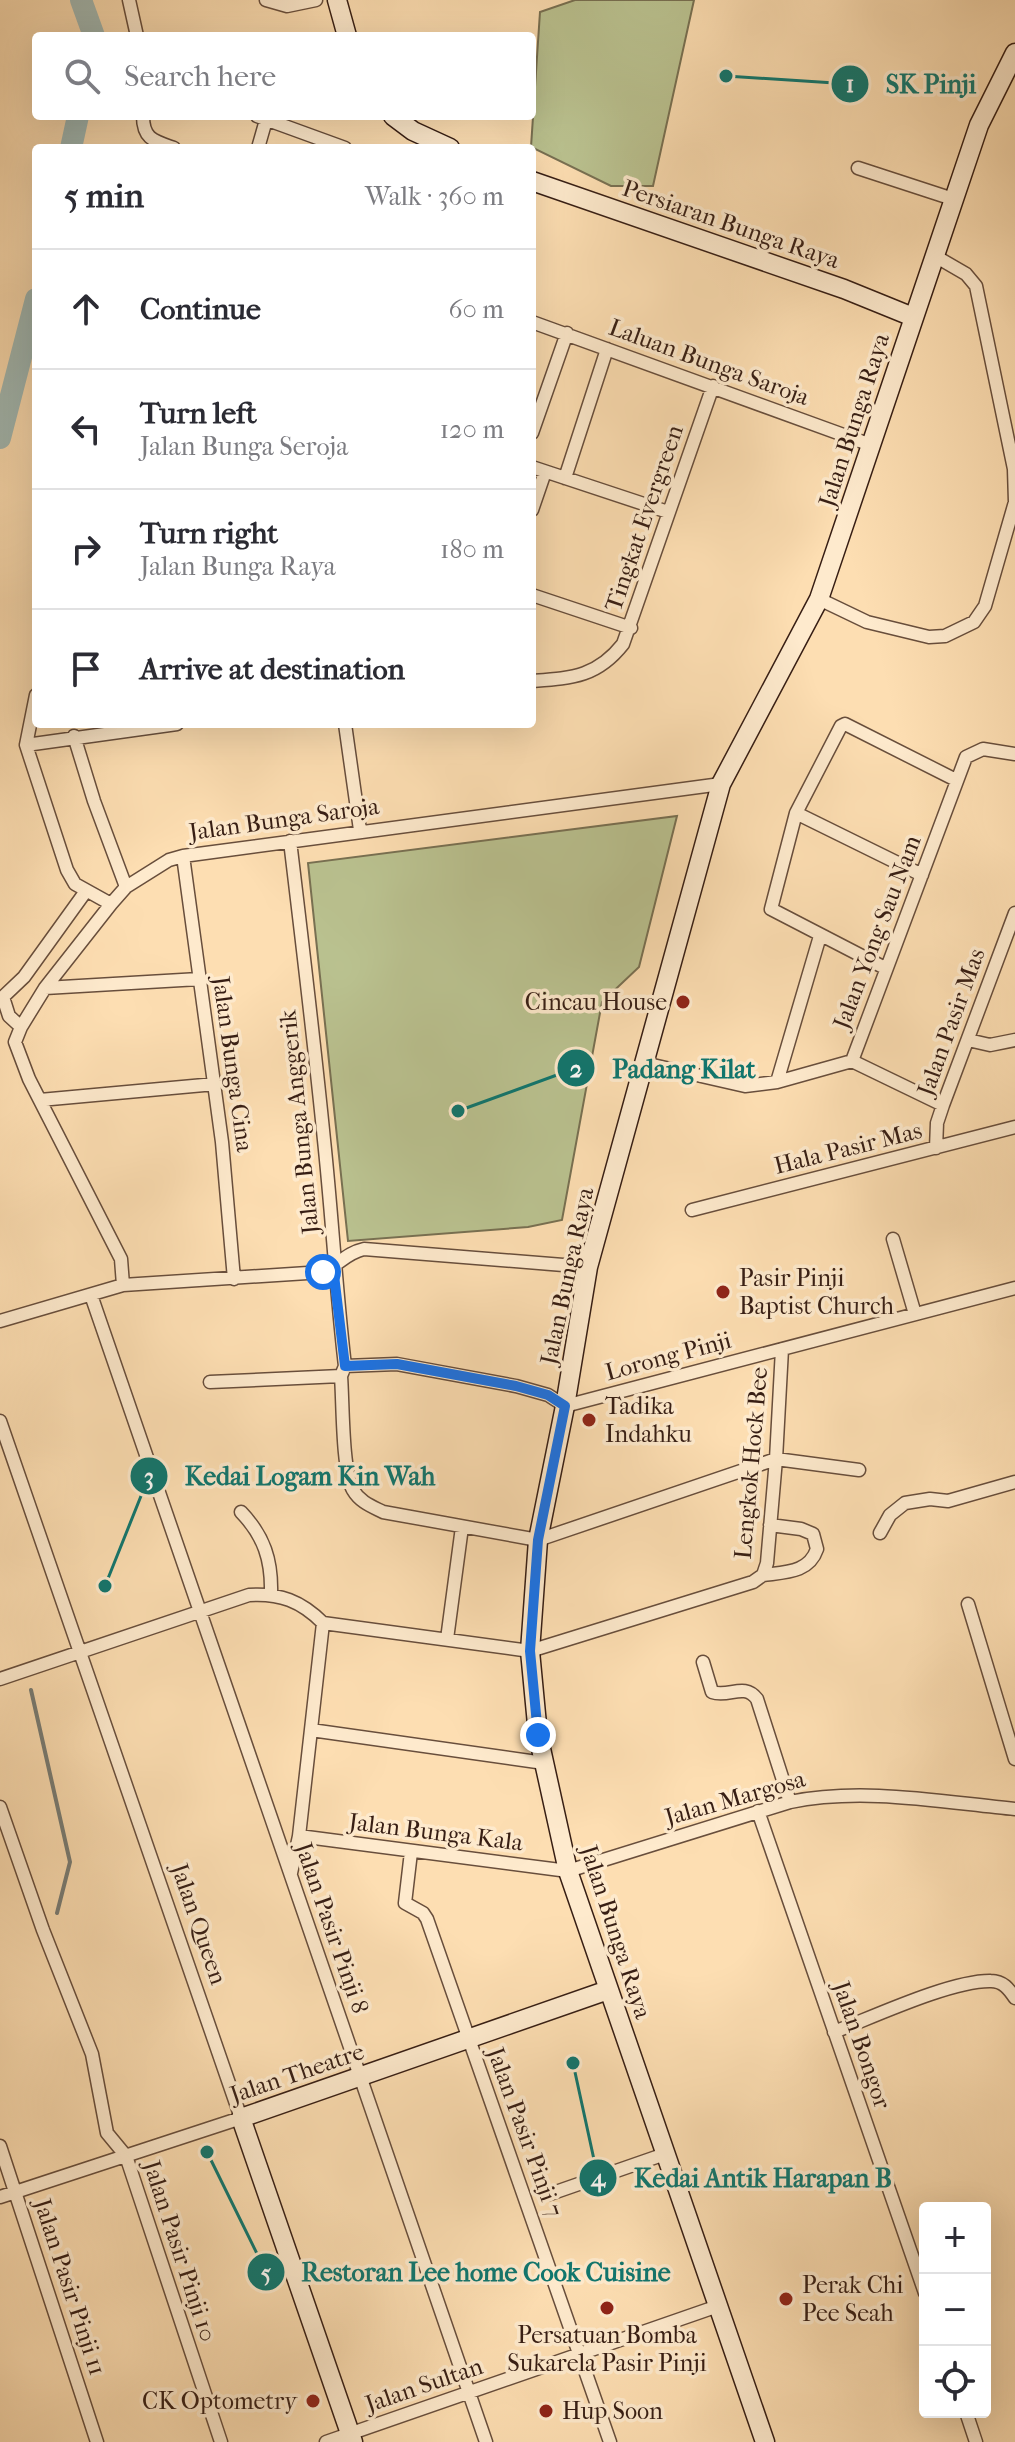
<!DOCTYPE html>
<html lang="en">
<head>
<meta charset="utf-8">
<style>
	:root { --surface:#fff; --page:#f7f7f7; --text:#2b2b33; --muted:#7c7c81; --line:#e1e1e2 }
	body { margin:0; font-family:"IM FELL French Canon",serif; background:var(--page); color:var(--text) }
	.controls { position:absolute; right:24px; bottom:24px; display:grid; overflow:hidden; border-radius:8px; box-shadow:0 8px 32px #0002 }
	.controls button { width:72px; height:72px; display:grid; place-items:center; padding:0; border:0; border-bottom:2px solid var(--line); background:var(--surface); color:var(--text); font:40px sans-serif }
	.stop { position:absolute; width:24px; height:24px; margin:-18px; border:6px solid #1a73e8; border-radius:50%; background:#fff }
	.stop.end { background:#1a73e8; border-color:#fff; box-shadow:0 2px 8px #0008 }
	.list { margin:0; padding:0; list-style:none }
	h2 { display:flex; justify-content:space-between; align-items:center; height:104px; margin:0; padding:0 32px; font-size:34px }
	h2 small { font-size:26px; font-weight:400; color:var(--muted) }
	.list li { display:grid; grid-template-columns:52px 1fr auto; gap:24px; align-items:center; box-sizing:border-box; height:120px; padding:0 32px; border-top:2px solid var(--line) }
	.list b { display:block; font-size:30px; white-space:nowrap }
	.list p { margin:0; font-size:26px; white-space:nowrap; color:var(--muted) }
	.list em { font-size:26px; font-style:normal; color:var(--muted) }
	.icon { flex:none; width:44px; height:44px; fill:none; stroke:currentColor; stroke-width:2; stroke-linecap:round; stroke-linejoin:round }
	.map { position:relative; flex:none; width:1015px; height:2442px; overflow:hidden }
	.search { position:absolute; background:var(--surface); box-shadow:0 8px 32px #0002; left:32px; top:32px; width:504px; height:88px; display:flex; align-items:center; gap:20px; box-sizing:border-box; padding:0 28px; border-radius:8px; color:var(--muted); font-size:30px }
	.panel { position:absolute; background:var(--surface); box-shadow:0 8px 32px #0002; left:32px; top:144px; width:504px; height:584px; border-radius:8px }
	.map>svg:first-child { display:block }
</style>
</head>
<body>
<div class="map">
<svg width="1015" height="2442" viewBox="0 0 1015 2442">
	<rect width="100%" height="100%" fill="#fddeb2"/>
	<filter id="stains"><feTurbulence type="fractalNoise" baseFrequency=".0025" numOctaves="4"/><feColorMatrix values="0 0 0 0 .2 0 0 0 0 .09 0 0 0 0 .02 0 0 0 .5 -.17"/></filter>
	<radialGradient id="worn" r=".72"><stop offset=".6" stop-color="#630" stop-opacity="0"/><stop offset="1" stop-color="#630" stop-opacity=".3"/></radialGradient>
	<!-- green -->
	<path fill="#bac290" stroke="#787052" stroke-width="2" d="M575,0H694L653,186H611L531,147L540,12Z
		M677,816L639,967L602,1002L562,1220L528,1227L348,1241L308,863Z"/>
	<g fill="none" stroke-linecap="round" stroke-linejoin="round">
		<!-- stream -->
		<path stroke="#777c75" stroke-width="4" d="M31,1690L70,1862L57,1913"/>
		<!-- river -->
		<path stroke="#a2bab5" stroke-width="22" d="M81,0L94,36
			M71,148L78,116
			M0,438L36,299"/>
		<defs>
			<path id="street" d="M129,0L137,36
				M266,0L287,6L316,0
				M143,116C143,139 154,141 174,148
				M257,116L345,148
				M258,148L266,120
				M858,168L953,199
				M532,322L871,445
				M532,433L567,333
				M532,467L668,512
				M565,478L607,349
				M532,510L545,472
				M532,595L631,628
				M819,599L867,622L929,637L945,636L974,622L985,606L1015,502L1014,469L976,286L966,274L935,256
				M532,681C572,678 597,677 623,644L713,386
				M36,695L26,745L67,870L75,884L111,904
				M345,724L360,830
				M74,736L94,801L126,887
				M26,745L177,724
				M796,813L771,909L885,968
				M290,841C302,940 314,1040 324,1140C332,1215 336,1290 345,1366L341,1376C343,1402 342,1470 353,1490C360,1502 371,1506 383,1512L538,1540L776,1459L859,1470
				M183,856L222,1142L234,1279
				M922,875L796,813L841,726L845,724L956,780
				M45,988L199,979
				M21,1027L9,1016L3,997L24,977L86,891
				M968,1040L990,1045L1015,1040
				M852,1061L943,1105
				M644,1063L745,1086L777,1082L852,1061L966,757L983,749L1015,754
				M777,1082L820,936
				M40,1100L215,1084
				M936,1148L937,1123L943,1105L1015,913
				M692,1210L1015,1127
				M893,1239L915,1314
				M123,1285L121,1259L29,1079L15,1042L21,1027L45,988L111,904L126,887L169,860L183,856L721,784
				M91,1295L486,2442
				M0,1321L123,1285L323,1272C339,1265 346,1253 364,1249L588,1267
				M345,1366L397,1364L516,1386L548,1395L565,1406L1015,1288
				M210,1382L341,1376
				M0,1421L241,2118L0,2197
				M241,1512C264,1536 272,1560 271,1594
				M880,1533L890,1515L905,1503L930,1499L948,1501L1015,1482
				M763,1575C785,1572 809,1573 817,1549L813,1534L801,1529L770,1525
				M968,1604L1015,1759
				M447,1639L462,1527
				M703,1662L712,1692C729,1698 744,1682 757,1699L790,1802
				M0,1679L249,1595C280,1593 301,1601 323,1623L530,1651L753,1582L763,1575L767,1563L776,1459L782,1349
				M311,1730L544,1763
				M0,1807L43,1930L92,2054L107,2133L126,2156L221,2442
				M758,1811L925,2293
				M299,1836L568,1871L790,1802C863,1787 941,1802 1015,1809
				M411,1852L405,1903L423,1913L427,1919L610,2442
				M291,1873L299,1836L323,1623
				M834,2032C873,2017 952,1980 991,1981C1003,1981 1009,1989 1015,1998
				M0,2146L97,2442
				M550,2194L665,2154
				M966,2412L976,2442
				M326,2442L718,2306"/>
			<path id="secondary" d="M337,0L347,36
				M393,116L413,131L450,148
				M532,181L844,289L913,317
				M353,2442L241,2118L608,1990
				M765,2442L568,1871L538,1735L530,1651L538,1540L565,1406L588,1267L721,784L819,599L979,125L1015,53"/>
		</defs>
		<!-- street casing -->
		<use href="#street" stroke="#684e3c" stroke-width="15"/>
		<!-- secondary casing -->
		<use href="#secondary" stroke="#371e14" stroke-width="21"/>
		<!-- street -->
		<use href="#street" stroke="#feeacd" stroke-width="12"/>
		<!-- secondary -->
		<use href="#secondary" stroke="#feeacd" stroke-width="18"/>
	</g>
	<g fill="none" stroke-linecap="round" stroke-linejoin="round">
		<!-- route -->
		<path stroke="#1a73e8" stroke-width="10" d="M323,1272L333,1267L345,1366L397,1364L516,1386L548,1395L565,1406L538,1540L530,1651L538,1735"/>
	</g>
	<!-- markers -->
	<g fill="#8f2418" stroke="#feeacd" stroke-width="3">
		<circle cx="683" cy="1002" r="8"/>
		<circle cx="723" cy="1292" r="8"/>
		<circle cx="589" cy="1420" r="8"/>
		<circle cx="786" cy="2299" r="8"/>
		<circle cx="607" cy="2308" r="8"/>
		<circle cx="313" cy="2401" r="8"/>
		<circle cx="546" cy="2411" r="8"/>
	</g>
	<g text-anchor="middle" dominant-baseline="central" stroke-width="7" stroke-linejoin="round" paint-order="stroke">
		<!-- street labels -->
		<g font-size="24" fill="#371e14" stroke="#feeacd">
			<text transform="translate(731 224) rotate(19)">Persiaran Bunga Raya</text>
			<text transform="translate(709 362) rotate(20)">Laluan Bunga Saroja</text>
			<text transform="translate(854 420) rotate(-72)">Jalan Bunga Raya</text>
			<text transform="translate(644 518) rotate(-71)">Tingkat Evergreen</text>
			<text transform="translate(284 819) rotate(-8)">Jalan Bunga Saroja</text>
			<text transform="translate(877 932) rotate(-69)">Jalan Yong Sau Nam</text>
			<text transform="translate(951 1022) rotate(-70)">Jalan Pasir Mas</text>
			<text transform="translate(233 1064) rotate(82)">Jalan Bunga Cina</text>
			<text transform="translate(299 1122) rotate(-96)">Jalan Bunga Anggerik</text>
			<text transform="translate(848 1148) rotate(-14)">Hala Pasir Mas</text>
			<text transform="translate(567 1276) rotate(-78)">Jalan Bunga Raya</text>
			<text transform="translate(668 1356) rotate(-15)">Lorong Pinji</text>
			<text transform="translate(751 1463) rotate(-85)">Lengkok Hock Bee</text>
			<text transform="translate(735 1798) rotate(-16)">Jalan Margosa</text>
			<text transform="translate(436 1832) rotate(7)">Jalan Bunga Kala</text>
			<text transform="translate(199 1924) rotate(71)">Jalan Queen</text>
			<text transform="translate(332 1928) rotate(71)">Jalan Pasir Pinji 8</text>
			<text transform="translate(616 1932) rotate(72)">Jalan Bunga Raya</text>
			<text transform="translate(862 2045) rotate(71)">Jalan Bongor</text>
			<text transform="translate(297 2073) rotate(-19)">Jalan Theatre</text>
			<text transform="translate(525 2132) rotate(70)">Jalan Pasir Pinji 7</text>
			<text transform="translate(180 2251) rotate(72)">Jalan Pasir Pinji 10</text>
			<text transform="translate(70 2287) rotate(72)">Jalan Pasir Pinji 11</text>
			<text transform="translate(424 2385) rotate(-19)">Jalan Sultan</text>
		</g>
		<!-- poi labels -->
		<g font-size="24" fill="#371e14" stroke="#feeacd" text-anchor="start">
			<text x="667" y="1002" text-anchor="end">Cincau House</text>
			<text x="739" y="1278">Pasir Pinji<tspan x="739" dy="28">Baptist Church</tspan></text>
			<text x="605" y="1406">Tadika<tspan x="605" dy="28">Indahku</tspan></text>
			<text x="802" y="2285">Perak Chi<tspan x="802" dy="28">Pee Seah</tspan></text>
			<text x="607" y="2335" text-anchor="middle">Persatuan Bomba<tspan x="607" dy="28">Sukarela Pasir Pinji</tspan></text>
			<text x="297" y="2401" text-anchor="end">CK Optometry</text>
			<text x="562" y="2411">Hup Soon</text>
		</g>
	</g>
	<!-- callouts -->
	<path fill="none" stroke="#0f766e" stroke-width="3" d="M726 76L850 84M458 1111L576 1068M105 1586L149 1476M573 2063L598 2178M207 2152L266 2272"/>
	<g fill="#0f766e" stroke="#feeacd" stroke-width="3">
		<circle cx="726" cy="76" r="8"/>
		<circle cx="458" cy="1111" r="8"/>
		<circle cx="105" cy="1586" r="8"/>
		<circle cx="573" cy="2063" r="8"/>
		<circle cx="207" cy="2152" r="8"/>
		<circle cx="850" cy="84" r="20"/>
		<circle cx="576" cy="1068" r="20"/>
		<circle cx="149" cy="1476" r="20"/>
		<circle cx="598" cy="2178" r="20"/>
		<circle cx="266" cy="2272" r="20"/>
	</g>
	<g font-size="24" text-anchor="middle" font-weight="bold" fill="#fff">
		<text x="850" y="92">1</text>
		<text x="576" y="1077">2</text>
		<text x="149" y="1485">3</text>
		<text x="598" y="2186">4</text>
		<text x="266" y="2281">5</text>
	</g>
	<g font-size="26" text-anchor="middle" font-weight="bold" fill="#0f766e" stroke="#feeacd" stroke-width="7" stroke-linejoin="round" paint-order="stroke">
		<text x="931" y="93">SK Pinji</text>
		<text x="684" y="1078">Padang Kilat</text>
		<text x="310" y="1485">Kedai Logam Kin Wah</text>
		<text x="763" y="2187">Kedai Antik Harapan B</text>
		<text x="486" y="2281">Restoran Lee home Cook Cuisine</text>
	</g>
	<rect width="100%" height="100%" filter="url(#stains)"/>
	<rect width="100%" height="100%" fill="url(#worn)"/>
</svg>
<div class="controls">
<button>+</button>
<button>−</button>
<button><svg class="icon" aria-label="locate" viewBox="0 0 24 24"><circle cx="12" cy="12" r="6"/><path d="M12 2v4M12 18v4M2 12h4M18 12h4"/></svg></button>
</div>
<div class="stop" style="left:323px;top:1272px"></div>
<div class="stop end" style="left:538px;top:1735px"></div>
<div class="search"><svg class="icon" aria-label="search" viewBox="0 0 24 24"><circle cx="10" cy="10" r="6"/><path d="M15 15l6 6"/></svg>Search here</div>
<section class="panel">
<h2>5 min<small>Walk · 360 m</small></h2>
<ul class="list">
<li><svg class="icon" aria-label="ahead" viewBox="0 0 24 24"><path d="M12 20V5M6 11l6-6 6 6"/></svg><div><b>Continue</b></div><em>60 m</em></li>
<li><svg class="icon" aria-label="left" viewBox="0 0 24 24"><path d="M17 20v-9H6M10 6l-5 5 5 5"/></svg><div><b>Turn left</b><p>Jalan Bunga Seroja</p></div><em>120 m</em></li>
<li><svg class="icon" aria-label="right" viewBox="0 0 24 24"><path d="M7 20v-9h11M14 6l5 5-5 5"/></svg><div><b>Turn right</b><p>Jalan Bunga Raya</p></div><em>180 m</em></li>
<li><svg class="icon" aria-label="arrive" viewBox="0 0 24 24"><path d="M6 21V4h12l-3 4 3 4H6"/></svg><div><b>Arrive at destination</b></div></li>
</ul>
</section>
</div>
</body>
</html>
